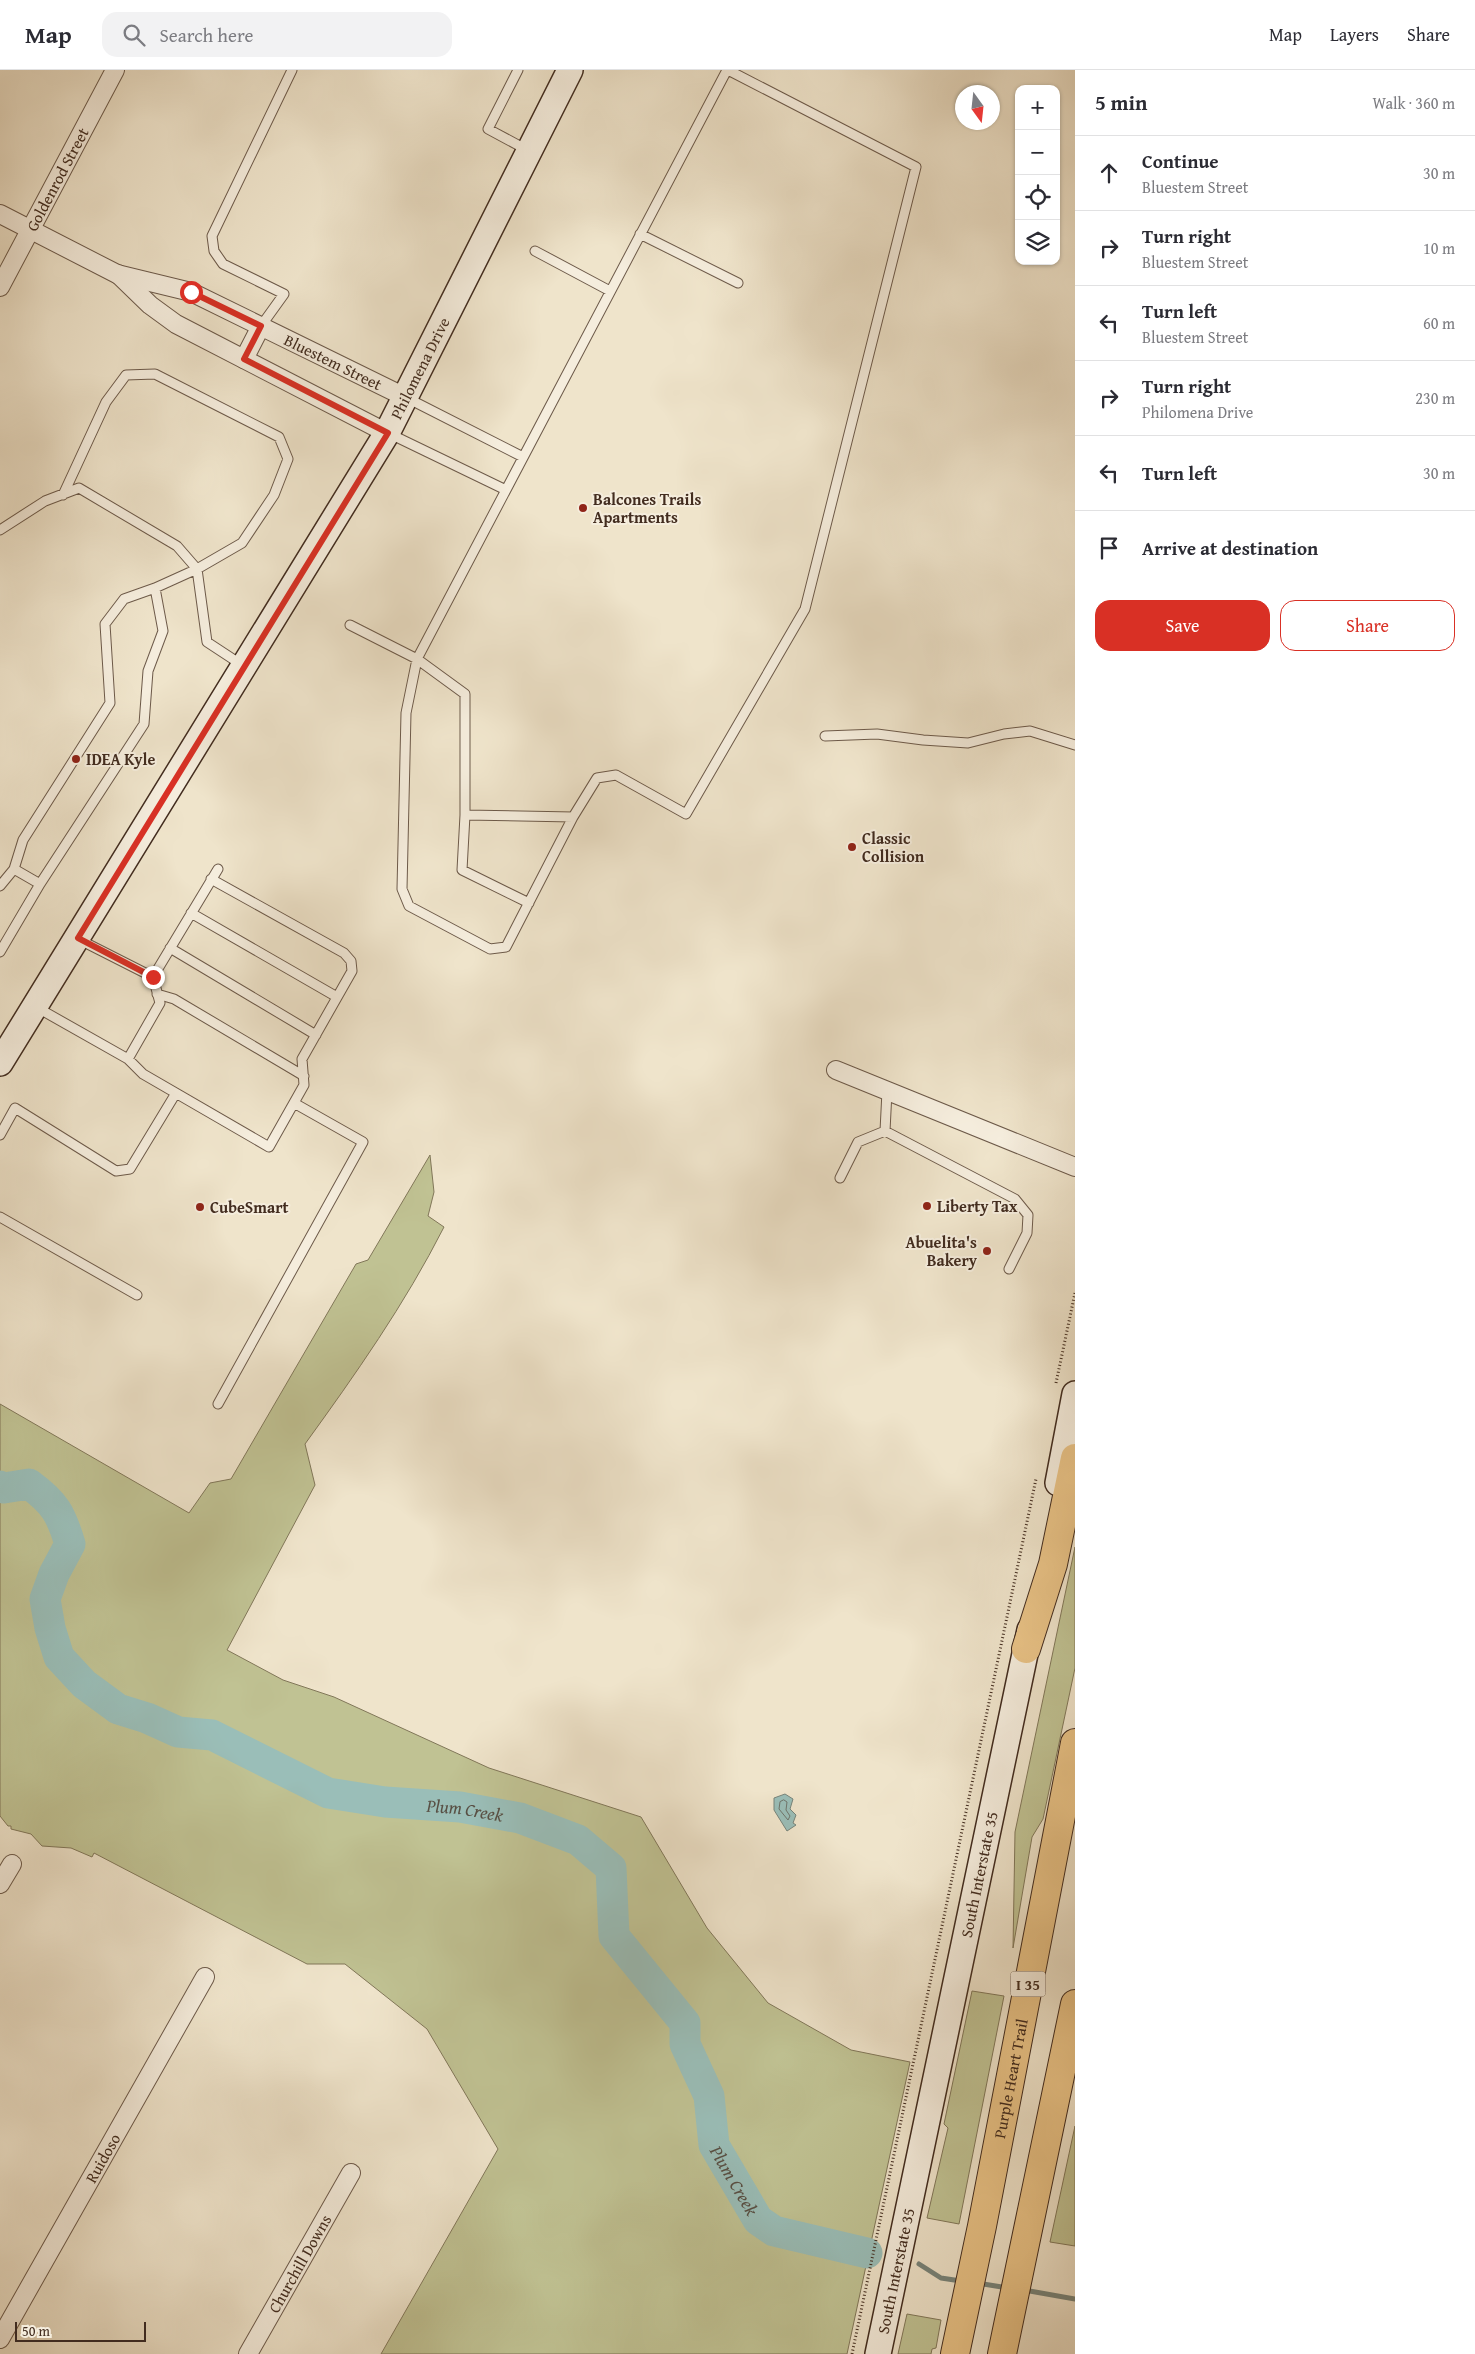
<!DOCTYPE html>
<html lang="en">
<head>
<meta charset="utf-8">
<style>
	:root { --surface:#fff; --page:#f2f2f3; --text:#2b2b33; --muted:#7c7c81; --line:#e1e1e2; --accent:#d93025 }
	body { margin:0; font-family:"Gentium Book Plus",serif; background:var(--page); color:var(--text) }
	.controls { position:absolute; right:15px; top:15px; display:grid; overflow:hidden; border-radius:10px; box-shadow:0 1px 4px #0004 }
	.controls button { width:45px; height:45px; display:grid; place-items:center; padding:0; border:0; border-bottom:1px solid var(--line); background:var(--surface); color:var(--text); font:25px sans-serif }
	.compass { position:absolute; left:955px; top:15px; width:45px; height:45px; border-radius:50%; background:var(--surface); box-shadow:0 1px 4px #0004; rotate:165deg }
	.scale { position:absolute; left:15px; bottom:12px; width:131px; box-sizing:border-box; padding-left:5px; border:2px solid #422c1f; border-top:0; font-size:14px; line-height:18px; white-space:nowrap; color:#422c1f; -webkit-text-stroke:4px #f5eddd; paint-order:stroke }
	.stop { position:absolute; width:15px; height:15px; margin:-11px; border:4px solid #d93025; border-radius:50%; background:#fff }
	.stop.end { background:#d93025; border-color:#fff; box-shadow:0 1px 5px #0008 }
	.list { margin:0; padding:0; list-style:none }
	h2 { display:flex; justify-content:space-between; align-items:center; height:65px; margin:0; padding:0 20px; font-size:21px }
	h2 small { font-size:16px; font-weight:400; color:var(--muted) }
	.list li { display:grid; grid-template-columns:32px 1fr auto; gap:15px; align-items:center; box-sizing:border-box; height:75px; padding:0 20px; border-top:1px solid var(--line) }
	.list b { display:block; font-size:19px; white-space:nowrap }
	.list p { margin:0; font-size:16px; white-space:nowrap; color:var(--muted) }
	.list em { font-size:16px; font-style:normal; color:var(--muted) }
	.actions { display:flex; gap:10px; padding:15px 20px }
	.actions a { flex:1; padding:11px 0; border:1px solid var(--accent); border-radius:15px; text-align:center; font-size:18px; color:var(--accent) }
	.actions .main { background:var(--accent); color:#fff }
	.icon { flex:none; width:28px; height:28px; fill:none; stroke:currentColor; stroke-width:2; stroke-linecap:round; stroke-linejoin:round }
	.map { position:relative; flex:none; width:1075px; height:2284px; overflow:hidden }
	header { display:flex; align-items:center; gap:30px; box-sizing:border-box; height:70px; padding:0 25px; background:var(--surface); border-bottom:1px solid var(--line) }
	header strong { font-size:24px }
	nav { display:flex; gap:28px; margin-inline-start:auto; font-size:18px }
	.search { width:350px; height:45px; background:var(--page); display:flex; align-items:center; gap:12px; box-sizing:border-box; padding:0 18px; border-radius:15px; color:var(--muted); font-size:19px }
	main { display:flex }
	aside { flex:1; background:var(--surface) }
	.map>svg:first-child { display:block }
</style>
</head>
<body>
<header>
<strong>Map</strong>
<div class="search"><svg class="icon" aria-label="search" viewBox="0 0 24 24"><circle cx="10" cy="10" r="6"/><path d="M15 15l6 6"/></svg>Search here</div>
<nav><a>Map</a><a>Layers</a><a>Share</a></nav>
</header>
<main>
<div class="map">
<svg width="1075" height="2284" viewBox="0 0 1075 2284">
	<rect width="100%" height="100%" fill="#efe4cb"/>
	<filter id="stains"><feTurbulence type="fractalNoise" baseFrequency=".004" numOctaves="4"/><feColorMatrix values="0 0 0 0 .2 0 0 0 0 .09 0 0 0 0 .02 0 0 0 .5 -.17"/></filter>
	<radialGradient id="worn" r=".72"><stop offset=".6" stop-color="#630" stop-opacity="0"/><stop offset="1" stop-color="#630" stop-opacity=".3"/></radialGradient>
	<!-- green -->
	<path fill="#c0c293" stroke="#817759" d="M430,1085L434,1122L428,1146L444,1157C405,1234 355,1305 305,1374L315,1415L227,1580L283,1610L334,1627L489,1698L641,1747L707,1858L768,1933L851,1980L910,1992L847,2284H381L498,2079L427,1959L345,1894H307L94,1783L92,1787L71,1778L42,1776L31,1764L11,1759V1756H8L0,1746V1334L189,1443L210,1413L231,1409L356,1194L368,1190Z
		M1075,1477V1598L1043,1749L1032,1767L1013,1878L1015,1762Z
		M972,1921L1004,1926L959,2154L927,2148L948,2058L944,2054Z
		M1075,2056V2176L1050,2172Z
		M907,2244L941,2250L936,2278L932,2279L931,2284H898Z"/>
	<!-- water -->
	<path fill="#9abeb8" stroke="#77847b" d="M785,1724L793,1729L790,1739L796,1745L793,1753L796,1755L787,1761L774,1740V1728Z"/>
	<g fill="none" stroke-linecap="round" stroke-linejoin="round">
		<!-- shore -->
		<path stroke="#6e756c" stroke-width="1" d="M784,1730L787,1732L786,1740L790,1746L788,1750L779,1739L780,1732Z"/>
		<!-- stream -->
		<path stroke="#77847b" stroke-width="5" d="M919,2194L941,2208L961,2211
			M977,2213L1008,2218
			M1024,2220L1075,2229"/>
		<!-- river -->
		<path stroke="#9abeb8" stroke-width="31" id="s1" d="M0,1416L4,1418L29,1414C55,1433 61,1444 70,1474L54,1504L45,1529L50,1558L59,1587L84,1614L118,1639L147,1648L178,1662L212,1665L328,1723L385,1732L460,1737L520,1748L578,1770L611,1798L614,1866L685,1953V1974L709,2026L714,2075L758,2150L774,2161L867,2183"/>
		<defs>
			<path id="lane" d="M518,0L488,59L529,81
				M727,0L417,589L465,624V745L573,747L597,708L616,705L686,744L805,539L916,97L728,0
				M640,164L738,213
				M535,181L610,221
				M261,256L284,224L223,194L214,181L212,166L292,0
				M407,328L523,387
				M388,363L506,420
				M0,460L45,431L79,418L177,476L197,499L242,473L274,425L288,389L279,367L155,304L126,305L106,332L63,425
				M350,555L417,589L406,643L402,819L409,836L490,879L506,877L573,747
				M825,666L877,664L923,670L968,673L1004,664L1030,661L1075,675
				M465,745L462,800L529,833
				M14,799L23,770L110,633L105,554L124,529L155,518
				M0,816L14,799L40,814L144,654L148,601L163,561L155,518L197,499L207,572L242,595
				M191,843L337,927
				M78,869L153,907L218,799
				M170,878L316,965
				M0,882L40,814
				M157,924L174,929L304,1006
				M36,937L128,989L160,933L153,907
				M128,989L143,1004L269,1077L304,1015L302,989L352,901L351,891L344,883L211,809
				M887,1021L885,1061L1015,1129L1028,1145L1027,1163L1009,1199
				M0,1065L15,1038L116,1101L130,1099L176,1023
				M840,1108L858,1072L885,1061
				M0,1147L137,1225
				M218,1334L363,1072L294,1033"/>
			<g id="street">
				<path id="s2" d="M0,144L117,204L191,222L405,327"/>
				<path d="M118,204L150,235L176,254L387,363"/>
				<path id="s3" d="M0,217L115,0"/>
				<path d="M244,289L261,256"/>
				<path d="M836,1000L1075,1097"/>
				<path d="M0,1814L12,1794"/>
				<path id="s4" d="M0,2269L205,1907"/>
				<path id="s5" d="M248,2284L351,2103"/>
			</g>
			<g id="secondary">
				<path id="s6" d="M0,993L387,363L570,0"/>
				<path d="M1058,1413L1075,1324"/>
				<path id="s7" d="M878,2284L1030,1560"/>
			</g>
			<g id="highway">
				<path d="M1026,1579L1053,1494L1075,1388"/>
				<path id="s8" d="M955,2284L982,2156L1075,1673"/>
				<path d="M1002,2284L1075,1934"/>
			</g>
		</defs>
		<!-- lane casing -->
		<use href="#lane" stroke="#6d5a4a" stroke-width="11"/>
		<!-- street casing -->
		<use href="#street" stroke="#6d5a4a" stroke-width="20"/>
		<!-- secondary casing -->
		<use href="#secondary" stroke="#422c1f" stroke-width="28"/>
		<!-- highway casing -->
		<use href="#highway" stroke="#422c1f" stroke-width="30"/>
		<!-- path -->
		<path stroke="#422c1f" stroke-width="3" stroke-dasharray="1 2.5" stroke-linecap="butt" d="M1056,1313L1075,1223
			M852,2284L1036,1409"/>
		<!-- lane -->
		<use href="#lane" stroke="#f5eddd" stroke-width="9"/>
		<!-- street -->
		<use href="#street" stroke="#f5eddd" stroke-width="18"/>
		<!-- secondary -->
		<use href="#secondary" stroke="#f5eddd" stroke-width="25"/>
		<!-- highway -->
		<use href="#highway" stroke="#e8c286" stroke-width="28"/>
	</g>
	<g fill="none" stroke-linecap="round" stroke-linejoin="round">
		<!-- route -->
		<path stroke="#d93025" stroke-width="6" d="M153,907L78,868L388,363L244,289L261,256L191,222"/>
	</g>
	<!-- markers -->
	<g fill="#8f2418" stroke="#f5eddd" stroke-width="2">
		<circle cx="583" cy="438" r="5"/>
		<circle cx="76" cy="689" r="5"/>
		<circle cx="852" cy="777" r="5"/>
		<circle cx="927" cy="1136" r="5"/>
		<circle cx="200" cy="1137" r="5"/>
		<circle cx="987" cy="1181" r="5"/>
	</g>
	<g text-anchor="middle" dominant-baseline="central" stroke-width="4" stroke-linejoin="round" paint-order="stroke">
		<!-- shield labels -->
		<rect fill="#f5eddd" stroke="#786658" stroke-width="1" x="1010.5" y="1901.5" width="35" height="25" rx="4"/>
		<g font-size="15" font-weight="bold" fill="#422c1f">
			<text x="1028" y="1914">I 35</text>
		</g>
		<!-- street labels -->
		<g font-size="16" fill="#422c1f" stroke="#f5eddd">
			<text stroke="none"><textPath href="#s3" startOffset="122">Goldenrod Street</textPath></text>
			<text stroke="none"><textPath href="#s2" startOffset="366">Bluestem Street</textPath></text>
			<text stroke="none"><textPath href="#s6" startOffset="812">Philomena Drive</textPath></text>
			<text stroke="none"><textPath href="#s7" startOffset="490">South Interstate 35</textPath></text>
			<text stroke="none"><textPath href="#s8" startOffset="281">Purple Heart Trail</textPath></text>
			<text stroke="none"><textPath href="#s4" startOffset="208">Ruidoso</textPath></text>
			<text stroke="none"><textPath href="#s5" startOffset="104">Churchill Downs</textPath></text>
			<text stroke="none"><textPath href="#s7" startOffset="85">South Interstate 35</textPath></text>
		</g>
		<!-- poi labels -->
		<g font-size="16" font-weight="bold" fill="#422c1f" stroke="#f5eddd" text-anchor="start">
			<text x="593" y="429">Balcones Trails<tspan x="593" dy="18">Apartments</tspan></text>
			<text x="86" y="689">IDEA Kyle</text>
			<text x="862" y="768">Classic<tspan x="862" dy="18">Collision</tspan></text>
			<text x="937" y="1136">Liberty Tax</text>
			<text x="210" y="1137">CubeSmart</text>
			<text x="977" y="1172" text-anchor="end">Abuelita's<tspan x="977" dy="18">Bakery</tspan></text>
		</g>
		<!-- water labels -->
		<g font-size="18" font-style="italic" fill="#585045" stroke="#f5eddd">
			<text stroke="none"><textPath href="#s1" startOffset="670">Plum Creek</textPath></text>
			<text stroke="none"><textPath href="#s1" startOffset="1180">Plum Creek</textPath></text>
		</g>
	</g>
	<rect width="100%" height="100%" filter="url(#stains)"/>
	<rect width="100%" height="100%" fill="url(#worn)"/>
</svg>
<div class="controls">
<button>+</button>
<button>−</button>
<button><svg class="icon" aria-label="locate" viewBox="0 0 24 24"><circle cx="12" cy="12" r="6"/><path d="M12 2v4M12 18v4M2 12h4M18 12h4"/></svg></button>
<button><svg class="icon" aria-label="layers" viewBox="0 0 24 24"><path d="M12 4l9 5-9 5-9-5zM3 14l9 5 9-5"/></svg></button>
</div>
<svg class="compass" viewBox="-18 -18 36 36"><path d="M0-13l5 13h-10z" fill="#e53935"/><path d="M0 13l5-13h-10z" fill="#7c7c81"/></svg>
<div class="scale">50 m</div>
<div class="stop" style="left:191px;top:222px"></div>
<div class="stop end" style="left:153px;top:907px"></div>
</div>
<aside>
<h2>5 min<small>Walk · 360 m</small></h2>
<ul class="list">
<li><svg class="icon" aria-label="ahead" viewBox="0 0 24 24"><path d="M12 20V5M6 11l6-6 6 6"/></svg><div><b>Continue</b><p>Bluestem Street</p></div><em>30 m</em></li>
<li><svg class="icon" aria-label="right" viewBox="0 0 24 24"><path d="M7 20v-9h11M14 6l5 5-5 5"/></svg><div><b>Turn right</b><p>Bluestem Street</p></div><em>10 m</em></li>
<li><svg class="icon" aria-label="left" viewBox="0 0 24 24"><path d="M17 20v-9H6M10 6l-5 5 5 5"/></svg><div><b>Turn left</b><p>Bluestem Street</p></div><em>60 m</em></li>
<li><svg class="icon" aria-label="right" viewBox="0 0 24 24"><path d="M7 20v-9h11M14 6l5 5-5 5"/></svg><div><b>Turn right</b><p>Philomena Drive</p></div><em>230 m</em></li>
<li><svg class="icon" aria-label="left" viewBox="0 0 24 24"><path d="M17 20v-9H6M10 6l-5 5 5 5"/></svg><div><b>Turn left</b></div><em>30 m</em></li>
<li><svg class="icon" aria-label="arrive" viewBox="0 0 24 24"><path d="M6 21V4h12l-3 4 3 4H6"/></svg><div><b>Arrive at destination</b></div></li>
</ul>
<div class="actions"><a class="main">Save</a><a>Share</a></div>
</aside>
</main>
</body>
</html>
